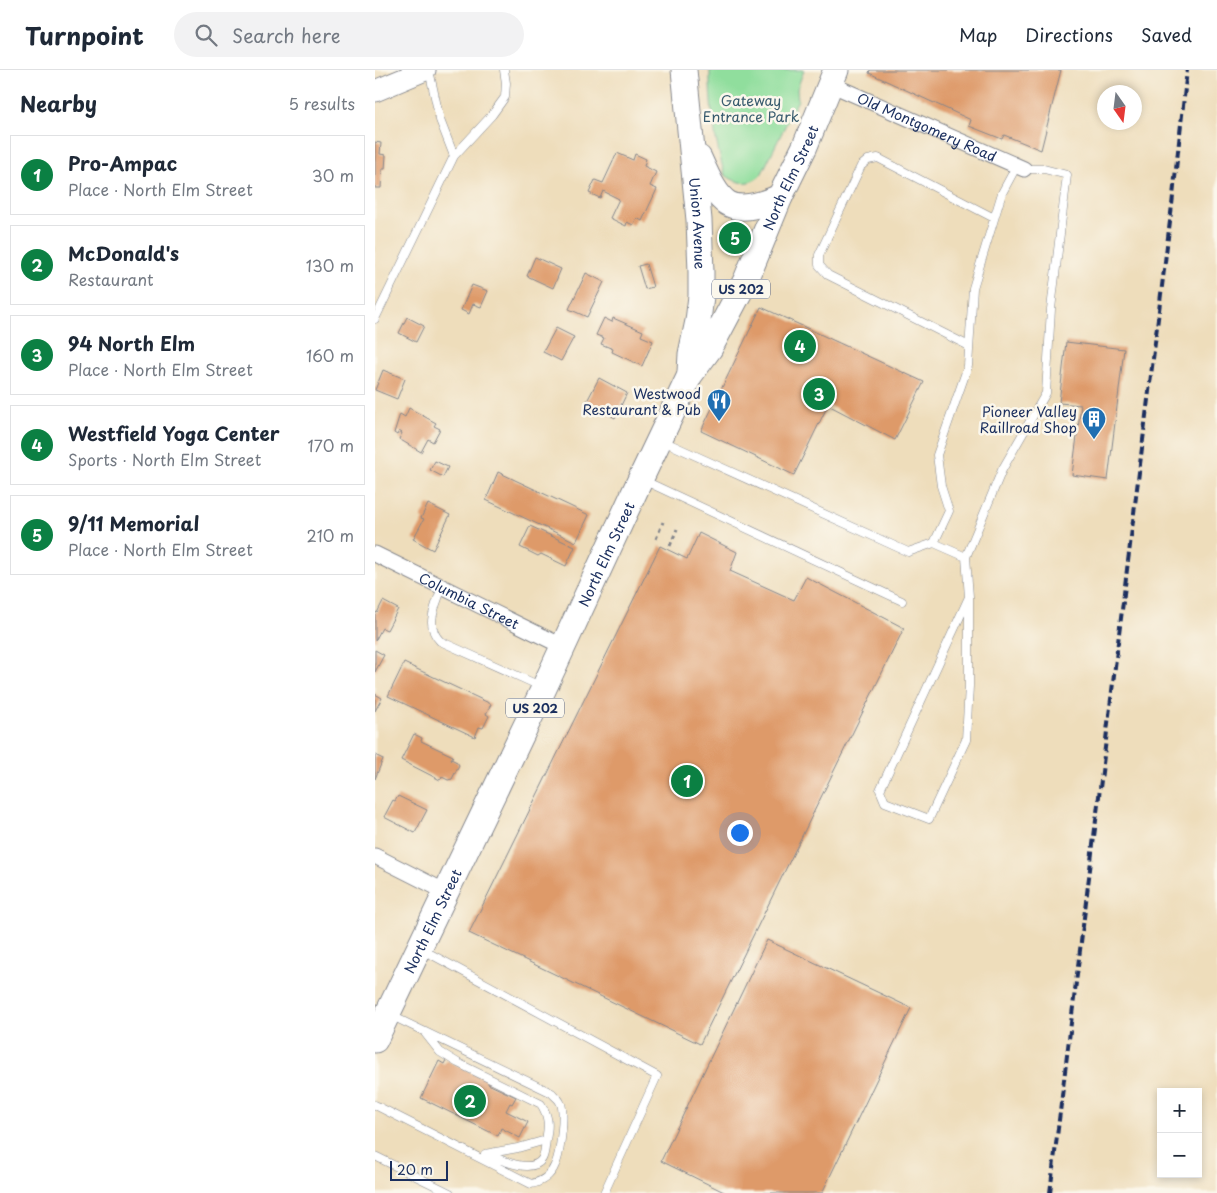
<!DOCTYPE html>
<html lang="en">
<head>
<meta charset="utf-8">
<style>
	:root { --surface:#fff; --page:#f2f2f3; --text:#1f2937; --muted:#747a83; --line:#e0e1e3; --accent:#0b8043 }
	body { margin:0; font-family:"Playpen Sans",sans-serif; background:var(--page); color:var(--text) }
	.controls { position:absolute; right:15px; bottom:15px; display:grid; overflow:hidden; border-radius:0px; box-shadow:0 2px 8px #0003 }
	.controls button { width:45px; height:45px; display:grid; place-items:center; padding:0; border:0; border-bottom:1px solid var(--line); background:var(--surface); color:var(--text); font:25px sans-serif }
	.compass { position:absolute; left:722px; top:15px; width:45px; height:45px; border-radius:50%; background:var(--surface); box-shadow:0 2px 8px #0003; rotate:166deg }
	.scale { position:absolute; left:15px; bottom:12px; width:58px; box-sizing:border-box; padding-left:5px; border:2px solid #1b2f5e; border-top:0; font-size:14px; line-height:18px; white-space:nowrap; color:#1b2f5e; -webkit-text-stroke:4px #fbf7ec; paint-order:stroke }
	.you { position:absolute; left:364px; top:762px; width:18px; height:18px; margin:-12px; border:4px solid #fff; border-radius:50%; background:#1a73e8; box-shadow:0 0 0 8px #1a73e833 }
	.badge { display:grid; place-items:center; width:32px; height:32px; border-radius:50%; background:var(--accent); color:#fff; font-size:16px; font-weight:700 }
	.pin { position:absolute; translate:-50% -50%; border:2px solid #fff; box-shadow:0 1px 5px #0006 }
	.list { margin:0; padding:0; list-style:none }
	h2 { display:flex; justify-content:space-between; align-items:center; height:65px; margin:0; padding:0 20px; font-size:21px }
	h2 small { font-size:16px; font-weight:400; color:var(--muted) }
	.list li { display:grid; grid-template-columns:32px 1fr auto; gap:15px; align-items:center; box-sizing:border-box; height:80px; margin:0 10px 10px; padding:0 10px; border:1px solid var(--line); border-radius:0px }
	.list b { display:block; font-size:19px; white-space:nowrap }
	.list p { margin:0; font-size:16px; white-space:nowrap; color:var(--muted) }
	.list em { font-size:16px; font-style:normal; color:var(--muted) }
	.icon { flex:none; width:28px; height:28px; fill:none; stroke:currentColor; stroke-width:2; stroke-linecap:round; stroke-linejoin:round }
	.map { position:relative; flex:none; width:842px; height:1123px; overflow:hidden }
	header { display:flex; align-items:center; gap:30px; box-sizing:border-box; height:70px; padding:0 25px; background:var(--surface); border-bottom:1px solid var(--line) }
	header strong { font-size:24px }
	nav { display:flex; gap:28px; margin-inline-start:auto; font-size:18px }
	.search { width:350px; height:45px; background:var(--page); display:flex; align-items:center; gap:12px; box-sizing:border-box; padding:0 18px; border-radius:28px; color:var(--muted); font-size:19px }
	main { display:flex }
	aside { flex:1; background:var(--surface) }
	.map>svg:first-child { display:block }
</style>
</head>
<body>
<header>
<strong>Turnpoint</strong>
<div class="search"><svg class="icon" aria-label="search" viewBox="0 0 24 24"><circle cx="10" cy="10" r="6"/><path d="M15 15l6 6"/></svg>Search here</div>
<nav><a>Map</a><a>Directions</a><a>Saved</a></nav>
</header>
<main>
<aside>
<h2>Nearby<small>5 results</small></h2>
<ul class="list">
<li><span class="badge">1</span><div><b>Pro-Ampac</b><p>Place · North Elm Street</p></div><em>30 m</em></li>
<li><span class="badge">2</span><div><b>McDonald's</b><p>Restaurant</p></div><em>130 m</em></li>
<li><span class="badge">3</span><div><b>94 North Elm</b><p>Place · North Elm Street</p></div><em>160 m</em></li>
<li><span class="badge">4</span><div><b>Westfield Yoga Center</b><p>Sports · North Elm Street</p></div><em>170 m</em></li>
<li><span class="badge">5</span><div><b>9/11 Memorial</b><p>Place · North Elm Street</p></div><em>210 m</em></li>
</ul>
</aside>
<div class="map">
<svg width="842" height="1123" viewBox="0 0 842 1123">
	<rect width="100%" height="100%" fill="#fbf7ec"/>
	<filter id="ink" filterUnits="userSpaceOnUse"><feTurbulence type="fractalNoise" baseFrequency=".02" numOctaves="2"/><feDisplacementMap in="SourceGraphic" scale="10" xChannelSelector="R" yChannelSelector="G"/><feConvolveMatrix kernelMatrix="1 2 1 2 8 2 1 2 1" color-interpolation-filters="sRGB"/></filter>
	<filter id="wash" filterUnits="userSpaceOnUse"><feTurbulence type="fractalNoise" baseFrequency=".0096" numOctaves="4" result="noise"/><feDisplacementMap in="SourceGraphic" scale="20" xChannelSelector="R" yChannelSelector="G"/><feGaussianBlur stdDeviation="1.12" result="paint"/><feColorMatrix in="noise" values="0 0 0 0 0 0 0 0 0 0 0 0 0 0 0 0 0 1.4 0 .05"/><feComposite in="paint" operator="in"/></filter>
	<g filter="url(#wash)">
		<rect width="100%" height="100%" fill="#edb"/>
		<!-- green -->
		<path fill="#90de9d" stroke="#56867e" d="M335,0H429L422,19L423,30L386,105C374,116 363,114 350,105C340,73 334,34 335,0Z"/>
		<g id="blocks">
			<!-- building -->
			<path fill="#de9a69" d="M495,0H686L666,80L629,65L627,69L594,56L596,50L494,3Z
				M0,72L6,73L5,84L11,85L10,99H7L6,118H0Z
				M242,83L258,90L260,84L271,89L269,96L281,102L275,116L282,119L267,151L262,148L258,155L252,152L251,156L235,148L244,129L228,121L225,128L214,123L220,110L228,113Z
				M160,187L186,199L178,218L152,206Z
				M271,194L278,217L270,219L263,196Z
				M211,203L229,212L212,247L194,239Z
				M97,215L113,221L106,237L98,234L94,244L86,240Z
				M386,237L549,312L520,370L453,335L419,405L326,361Z
				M32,247L49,256L41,272L24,263Z
				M229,248L237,252L238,248L268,261L266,266L278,271L267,296L237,282L238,279L226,274L229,268L221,265Z
				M181,258L199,267L186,291L168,282Z
				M691,272L749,279L733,410L697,405L706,335L684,333Z
				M8,300L30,309L22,329L0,320Z
				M224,308L252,323L240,348L211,333Z
				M34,338L61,353L59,356L65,359L58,372L53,369L46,382L24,369L27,363L24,361L22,365L19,363L25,344L30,347Z
				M60,391L73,397L68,407L55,400Z
				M123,402L214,445L201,472L111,430Z
				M53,434L75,445L58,480L38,469L49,449L46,448Z
				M155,456L200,477L191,496L166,484L163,486L145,477Z
				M324,463L362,482L355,501L419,530L431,507L529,558L325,974L94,863L285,476L312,489Z
				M8,531L23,539L12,560L7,558L0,571V542L2,543Z
				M0,580L9,585L0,602Z
				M29,593L116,634L111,644L114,646L108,658L104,657L100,667L13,626Z
				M0,624L7,628L0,641Z
				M39,664L47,668L46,671L78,686L76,689L82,692L84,695L77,709L73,710L67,707L65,710L26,690Z
				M0,685L8,689L0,709Z
				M23,726L52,740L40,763L9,747L18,730L20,731Z
				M392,870L536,938L447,1123H351L286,1091Z
				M71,990L114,1011L113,1014L141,1027L137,1034L135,1033L131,1041L153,1052L145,1068L126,1058L123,1066L46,1028L64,991L69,994Z"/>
		</g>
	</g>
	<g filter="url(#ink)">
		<use href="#blocks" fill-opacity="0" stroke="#84868c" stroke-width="1"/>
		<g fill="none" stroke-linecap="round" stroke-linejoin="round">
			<defs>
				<path id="service" d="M54,0L65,50L79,86
					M0,249L79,86L117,45L130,27L131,13L129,0
					M594,276L453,205L444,195V185L486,96L493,90L503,88L619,148
					M288,371L533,482L559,473L574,441L566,416L562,385L593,296L598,218L627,123L641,97
					M268,410L527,531
					M559,473L591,487
					M67,517C61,536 49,555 65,571L165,616
					M594,527V616L591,670L554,749L510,732L505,720L594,527L591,487L627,400L671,323L676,239L692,105L669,99H649
					M48,880L282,1006L229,1123
					M50,963L65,982L83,993L166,1034C174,1047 174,1055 171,1070L143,1078L110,1084
					M0,1035L156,1114C167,1112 176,1105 180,1095C185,1085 191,1041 185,1032C184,1029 179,1026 177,1023L15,945
					M111,1084C124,1089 157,1105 167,1089C170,1084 170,1076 171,1070
					M0,1086L75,1123"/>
				<g id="minor">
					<path id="s1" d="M455,14L649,99"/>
					<path id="s2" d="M0,484L189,577"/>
					<path d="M0,786L71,822"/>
				</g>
				<path id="secondary" d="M0,21L50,0"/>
				<g id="trunk">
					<path id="s3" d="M309,0L324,150L326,202V226L323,251L316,284L315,302"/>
					<path d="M324,88C345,135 353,149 405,127"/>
					<path id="s4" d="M0,970L169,618L266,408L315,305L335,278L371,210L405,127L430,76L461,0"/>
				</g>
			</defs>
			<!-- service casing -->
			<use href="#service" stroke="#84868c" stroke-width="9"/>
			<!-- minor casing -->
			<use href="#minor" stroke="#84868c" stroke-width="17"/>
			<!-- secondary casing -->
			<use href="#secondary" stroke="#84868c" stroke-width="23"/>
			<!-- trunk casing -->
			<use href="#trunk" stroke="#84868c" stroke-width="27"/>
			<!-- path -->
			<path stroke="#84868c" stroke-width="3" stroke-dasharray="4 4" stroke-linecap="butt" d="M281,469L288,452
				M295,476L302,459"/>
			<!-- service -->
			<use href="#service" stroke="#fff" stroke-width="8"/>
			<!-- minor -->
			<use href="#minor" stroke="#fff" stroke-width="15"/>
			<!-- secondary -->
			<use href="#secondary" stroke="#fff" stroke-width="21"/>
			<!-- trunk -->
			<use href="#trunk" stroke="#fff" stroke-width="25"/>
			<!-- rail -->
			<path stroke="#1b2f5e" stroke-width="4" stroke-dasharray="8 4" stroke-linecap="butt" d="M675,1123L797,135L812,0"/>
		</g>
	</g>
	<!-- icons -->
	<defs>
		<symbol id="restaurant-pin" viewBox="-11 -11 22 30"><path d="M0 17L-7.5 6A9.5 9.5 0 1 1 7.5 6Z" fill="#1f6fb2" stroke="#fbf7ec"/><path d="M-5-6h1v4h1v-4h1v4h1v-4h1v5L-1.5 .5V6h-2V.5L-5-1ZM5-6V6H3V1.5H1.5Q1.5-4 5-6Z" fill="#fff"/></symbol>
		<symbol id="building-pin" viewBox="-11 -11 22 30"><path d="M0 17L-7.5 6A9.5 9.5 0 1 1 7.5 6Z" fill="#1f6fb2" stroke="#fbf7ec"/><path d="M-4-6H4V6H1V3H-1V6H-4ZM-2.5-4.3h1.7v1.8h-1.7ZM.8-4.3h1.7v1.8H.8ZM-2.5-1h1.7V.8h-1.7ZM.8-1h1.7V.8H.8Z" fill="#fff"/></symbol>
	</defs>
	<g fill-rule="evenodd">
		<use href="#restaurant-pin" x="330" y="317" width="28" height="38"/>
		<use href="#building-pin" x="705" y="335" width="28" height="38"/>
	</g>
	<g text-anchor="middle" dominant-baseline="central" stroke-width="5" stroke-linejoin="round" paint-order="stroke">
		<!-- shield labels -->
		<g fill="#fbf7ec" stroke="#5e6b89" stroke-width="1">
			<rect x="337" y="209.5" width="58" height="19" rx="4"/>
			<rect x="131" y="628.5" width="58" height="19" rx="4"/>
		</g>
		<g font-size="12" font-weight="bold" fill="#1b2f5e">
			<text x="366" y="219">US 202</text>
			<text x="160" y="638">US 202</text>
		</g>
		<!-- park labels -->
		<g font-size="14" fill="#385b6e" stroke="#fbf7ec">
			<text x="376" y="30">Gateway<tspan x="376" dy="16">Entrance Park</tspan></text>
		</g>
		<!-- street labels -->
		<g font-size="14" fill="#1b2f5e" stroke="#fbf7ec">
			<text stroke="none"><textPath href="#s1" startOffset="106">Old Montgomery Road</textPath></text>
			<text stroke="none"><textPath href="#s4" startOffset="958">North Elm Street</textPath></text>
			<text stroke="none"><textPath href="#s3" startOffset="154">Union Avenue</textPath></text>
			<text stroke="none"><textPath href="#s4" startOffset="538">North Elm Street</textPath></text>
			<text stroke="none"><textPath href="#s2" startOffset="105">Columbia Street</textPath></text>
			<text stroke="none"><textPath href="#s4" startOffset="132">North Elm Street</textPath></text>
		</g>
		<!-- poi labels -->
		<g font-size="14" fill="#1b2f5e" stroke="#fbf7ec" text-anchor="end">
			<text x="326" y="323">Westwood<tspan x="326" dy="16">Restaurant &amp; Pub</tspan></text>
			<text x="702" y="341">Pioneer Valley<tspan x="702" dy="16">Raillroad Shop</tspan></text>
		</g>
	</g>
</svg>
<div class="controls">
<button>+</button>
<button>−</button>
</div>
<svg class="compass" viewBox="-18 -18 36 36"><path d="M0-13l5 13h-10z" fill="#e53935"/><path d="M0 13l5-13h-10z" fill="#747a83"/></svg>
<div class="scale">20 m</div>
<div class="you"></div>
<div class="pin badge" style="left:312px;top:711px">1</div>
<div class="pin badge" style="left:95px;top:1031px">2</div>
<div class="pin badge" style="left:444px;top:324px">3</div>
<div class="pin badge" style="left:425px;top:276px">4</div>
<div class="pin badge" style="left:360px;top:168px">5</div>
</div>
</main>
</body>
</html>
